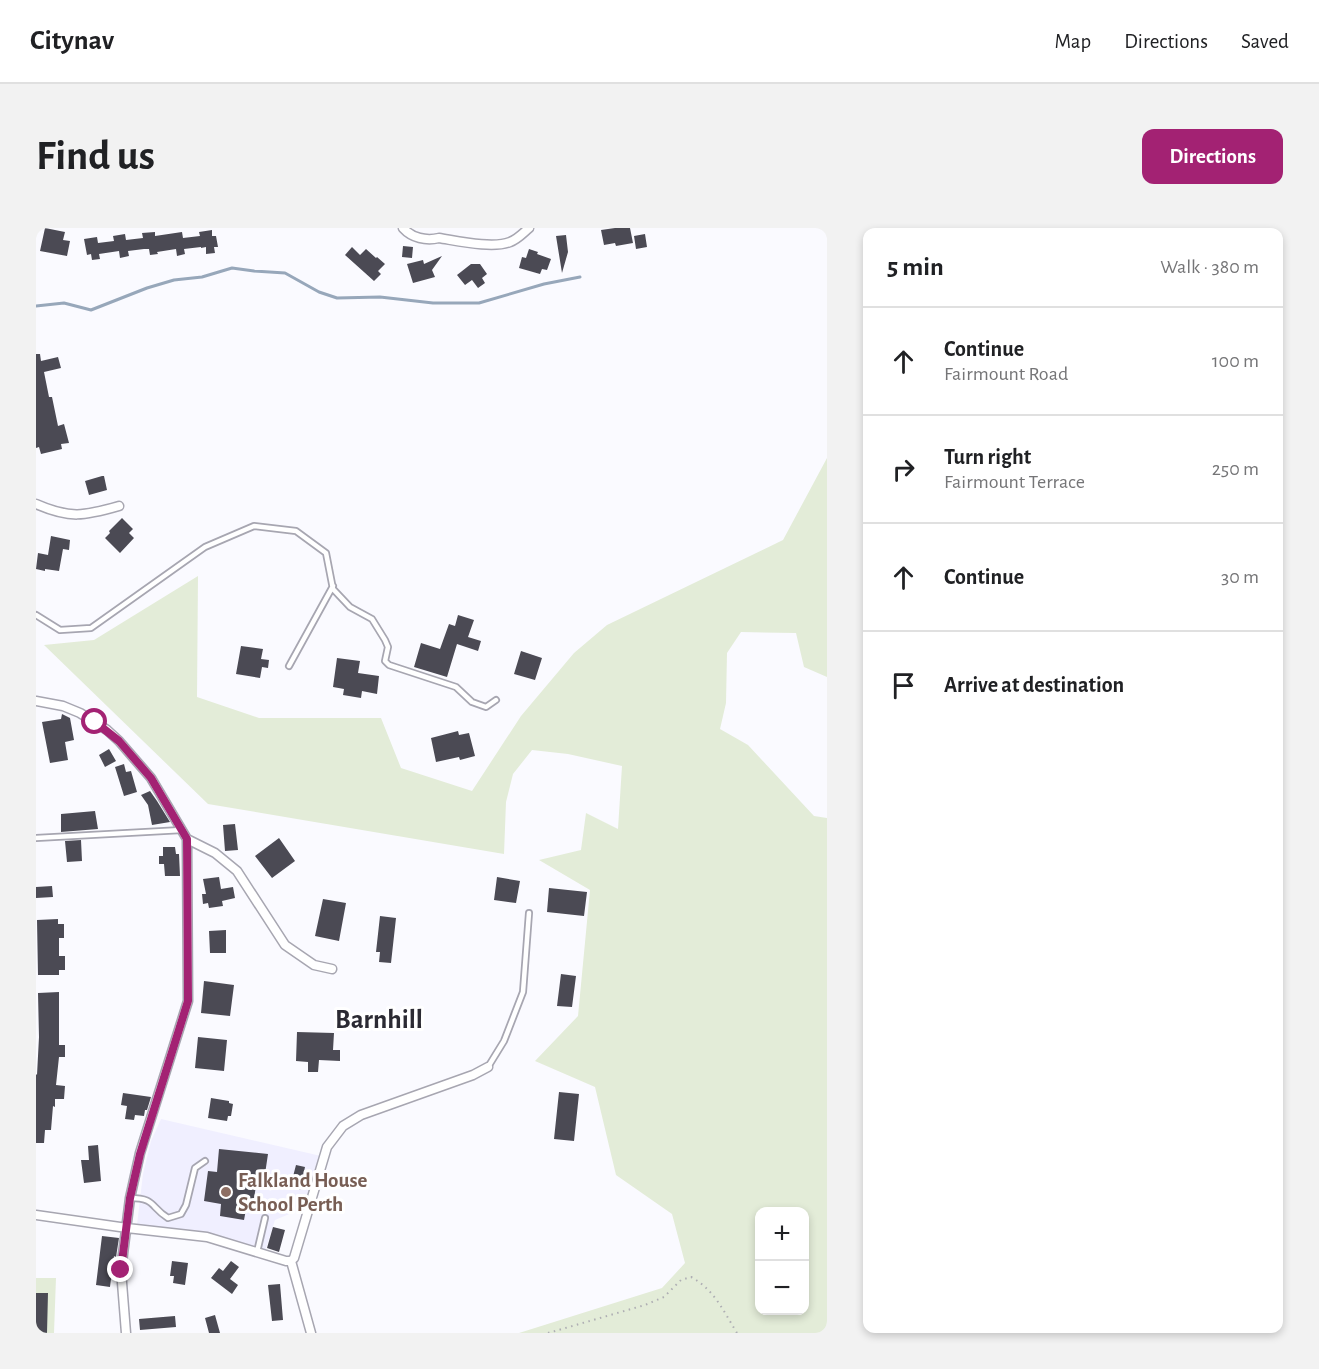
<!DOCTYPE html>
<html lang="en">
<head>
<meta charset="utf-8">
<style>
	:root { --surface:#fff; --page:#f2f2f2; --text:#202124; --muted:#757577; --line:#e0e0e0; --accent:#a32273 }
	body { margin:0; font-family:"Alegreya Sans",sans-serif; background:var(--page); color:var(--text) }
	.controls { position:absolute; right:18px; bottom:18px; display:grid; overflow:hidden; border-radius:12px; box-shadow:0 3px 9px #0003 }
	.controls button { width:54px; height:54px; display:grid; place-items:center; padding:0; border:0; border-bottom:2px solid var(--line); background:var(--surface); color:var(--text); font:30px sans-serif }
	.stop { position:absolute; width:18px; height:18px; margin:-14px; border:4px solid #a32273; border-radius:50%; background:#fff }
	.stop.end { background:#a32273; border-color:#fff; box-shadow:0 2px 6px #0008 }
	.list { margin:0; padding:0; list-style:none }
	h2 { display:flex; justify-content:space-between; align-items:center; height:78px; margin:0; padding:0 24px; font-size:26px }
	h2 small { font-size:20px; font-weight:400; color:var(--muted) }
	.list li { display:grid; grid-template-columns:39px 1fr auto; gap:18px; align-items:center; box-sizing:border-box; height:108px; padding:0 24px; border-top:2px solid var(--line) }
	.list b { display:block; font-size:22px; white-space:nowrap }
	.list p { margin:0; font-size:20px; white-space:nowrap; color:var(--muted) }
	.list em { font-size:20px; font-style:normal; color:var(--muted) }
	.icon { flex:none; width:33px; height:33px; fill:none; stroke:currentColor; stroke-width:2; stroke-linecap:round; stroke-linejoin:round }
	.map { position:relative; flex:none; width:791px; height:1105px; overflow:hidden; border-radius:12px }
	header { display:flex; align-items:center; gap:36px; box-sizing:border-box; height:84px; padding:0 30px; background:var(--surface); border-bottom:2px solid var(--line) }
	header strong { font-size:28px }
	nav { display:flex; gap:33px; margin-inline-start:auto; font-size:21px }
	.intro { display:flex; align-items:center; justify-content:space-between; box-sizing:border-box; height:144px; padding:0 36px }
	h1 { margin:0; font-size:42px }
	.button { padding:15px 27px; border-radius:12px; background:var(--accent); color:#fff; font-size:21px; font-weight:700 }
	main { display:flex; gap:36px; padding:0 36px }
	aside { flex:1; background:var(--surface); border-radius:12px; box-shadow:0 3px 9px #0003 }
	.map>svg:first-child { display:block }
</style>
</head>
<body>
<header>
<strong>Citynav</strong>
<nav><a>Map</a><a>Directions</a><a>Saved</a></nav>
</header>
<div class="intro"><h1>Find us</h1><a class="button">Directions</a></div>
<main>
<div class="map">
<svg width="791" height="1105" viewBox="0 0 791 1105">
	<rect width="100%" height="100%" fill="#fafaff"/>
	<!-- built -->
	<path fill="#f0efff" d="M125,891L285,928L270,982H263L239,992L229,1023L177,1006L101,997L107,946L115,913Z"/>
	<!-- green -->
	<path fill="#e3ecd8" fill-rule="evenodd" d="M791,230V449L768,439L760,405L705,404L691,425L690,475L684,501L712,517L778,588L791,590V1105H483L626,1060L649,1035L636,986L580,947L559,859L499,833L542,788L554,662L503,632L545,622L550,585L582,601L586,538L532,526L496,522L477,546L470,574L468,626L172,576L8,417L58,412L162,348L161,469L223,490H345L365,540L436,563L485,488L538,425L571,397L747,312ZM724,984H768V1082H724Z
		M0,1050H20L18,1105H0Z"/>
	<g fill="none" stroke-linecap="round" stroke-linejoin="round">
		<!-- stream -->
		<path stroke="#97a7ba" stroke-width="3" d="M0,78L28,75L55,82L111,60L138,52L166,49L196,40L218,43L249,45L283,64L301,70L344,69L397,75H443L508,56L544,49"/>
	</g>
	<!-- building -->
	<path fill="#4b4a54" d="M9,0L29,4L27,12L34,13L31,28L4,23Z
		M579,0H594L597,15L580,18L579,15L568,17L565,2Z
		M176,2V8H180L182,19H178L179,25L170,26V19L165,20V19L148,21L149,26L141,28L140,21L121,24L122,26L114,27L113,21H108L92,23L93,28L84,30L83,23L63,26L64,31L56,32L55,26L51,27L48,11L61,9L62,15L78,13L77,8L89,6L90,12L107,10L106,5L119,4V8L146,4L147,10L164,8L163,4Z
		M609,6L611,19L600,21L598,8Z
		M530,7L532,24L526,45L520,8Z
		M367,18L377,19L376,30L366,29Z
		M316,19L324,27L330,21L340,30L341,29L349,36L342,43L345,46L338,53L309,27Z
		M493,21L502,24L501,26L515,31L511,42L506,41L504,46L483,40L486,29L490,30Z
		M406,28L396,42L399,49L377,55L371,36L387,32L388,36Z
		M435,36H444L451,46L446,50L449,55L442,60L436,52L429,57L421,47Z
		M0,126H4L5,133L22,129L25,140L8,144L13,169H16L22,198L28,196L33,215L25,216L26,221L5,226L3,219L0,220Z
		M66,248H68L71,262L53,267L49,253Z
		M86,290L97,301L93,305L98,310L84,325L69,310L74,305L73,303Z
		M15,308L34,312L33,322L27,321L23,343L9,341V343L0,341L2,325L12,327Z
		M422,387L438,392L432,409L445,413L442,423L421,416L411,449L378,439L385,415L404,421L413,396L419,398Z
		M205,418L227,421L225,431L233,432L232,440L226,439L224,450L200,446Z
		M485,423L506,430L499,452L478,446Z
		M301,430L324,433L322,445L343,448L341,466L326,463L325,470L307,467L308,461L297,459Z
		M26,486L34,490L38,512L29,514L32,532L14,535L6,494L25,491Z
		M422,503L423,507L433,505L439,528L424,532L423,529L400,534L395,510Z
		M73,521L80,533L69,539L63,527Z
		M88,536L90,544L95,543L101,564L88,568L79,539Z
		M114,563L121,573L134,594L116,597L112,577L105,567Z
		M59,583L62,601L25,604V586Z
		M199,596L202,622L189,623L187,597Z
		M243,610L259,633L236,650L219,628Z
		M45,612L46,633L31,634L29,613Z
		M127,619H139L140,626H143L144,648H129L128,636H123V628H127Z
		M183,649L185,661L197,659L199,670L186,673L187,678L173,680L172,675L167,676L166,666H170L167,651Z
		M461,649L484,653L480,675L458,672Z
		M16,658L17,669L0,670V659Z
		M513,660L551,664L548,688L511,684Z
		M287,671L310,675L303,713L279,708Z
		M344,688L360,690L355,735L343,734L344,724H340Z
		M22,691V696H28V710H23V728H29V742H23V747H2L1,692Z
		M190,702V725H174L173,703Z
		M525,746L540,748L536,779L521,778Z
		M168,753L198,757L194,788L165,785Z
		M23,764V817H29V829H23L20,857L29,858L28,871H19V879L17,878L15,902H9L8,915H0V846L1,847L3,809L2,765Z
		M261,804L298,805L297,822H304V833L283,832L282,844H272V834L260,833Z
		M162,809L191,812L188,843L159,840Z
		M523,864L543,866L538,913L518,911Z
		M87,865L115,869L111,882H109L108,888L99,887L98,892L89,891L91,878L85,877Z
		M175,870L193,873V875L197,876L195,888H192L191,893L172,890Z
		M62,917L65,953L48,955L45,932H53L52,918Z
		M183,921L232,926L229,946L222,945L217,977L211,976L208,992L184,988L185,976L168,973L172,943L181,944Z
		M260,937L269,939L264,962L254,960Z
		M237,999L249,1002L243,1024L231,1020Z
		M66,1008L83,1010L80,1029L78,1028L74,1059L60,1057Z
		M136,1033L152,1035L149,1057L137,1055L138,1048H134Z
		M195,1033L203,1039L194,1051L202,1057L196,1066L175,1050L183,1040L187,1043Z
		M244,1056L247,1092L236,1093L232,1057Z
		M0,1065H12L11,1105H0Z
		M179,1087L184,1105H173L169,1090Z
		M139,1088L140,1099L104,1102L103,1091Z"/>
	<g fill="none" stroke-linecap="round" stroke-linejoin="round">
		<defs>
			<path id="lane" d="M0,387L24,402L55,400L169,319L218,298L260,303L290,325L297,361L314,379L336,391L349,412L352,419L349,433L353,437L420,459L436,474L450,479L460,472
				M253,438L297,358
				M0,610L146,602
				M452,839L468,813L487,764L493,685
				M94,970C120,970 114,979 132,990L145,986L150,977L159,940L169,933
				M221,1024L229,990"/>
			<path id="street" d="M367,0C376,10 390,13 403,10C422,13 457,21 474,14C482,11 487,5 493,0
				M0,276C34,291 48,288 83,278
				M0,473L27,478L44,485L71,502L83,513L115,550L151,611L179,625L201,643L249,717L278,737L296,741
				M0,987L91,1000L171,1009L250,1033H255L258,1030L291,919L307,898L325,887L437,847L452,839
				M255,1033L275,1105
				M90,1105L85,1042L94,970L104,925L152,773L151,611"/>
		</defs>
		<!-- lane casing -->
		<use href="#lane" stroke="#a7a6b1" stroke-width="8"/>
		<!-- street casing -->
		<use href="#street" stroke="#a7a6b1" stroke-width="11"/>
		<!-- path -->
		<path stroke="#aeaeb3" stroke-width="2" stroke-dasharray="1.5 4.5" stroke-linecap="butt" d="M512,1105L609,1077L628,1069L645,1052L655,1049C678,1061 688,1084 701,1105"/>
		<!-- lane -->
		<use href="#lane" stroke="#fff" stroke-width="4.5"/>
		<!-- street -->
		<use href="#street" stroke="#fff" stroke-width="8"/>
	</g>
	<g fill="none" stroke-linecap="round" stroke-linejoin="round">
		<!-- route -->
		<path stroke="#a32273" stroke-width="8" d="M59,494L83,513L115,550L151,611L152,773L104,926L94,970L85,1042"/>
	</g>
	<!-- markers -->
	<circle fill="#8d6e63" stroke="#fff" stroke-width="2" cx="190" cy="964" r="6"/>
	<g text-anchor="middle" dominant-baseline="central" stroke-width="6" stroke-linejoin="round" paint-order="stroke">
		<!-- education labels -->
		<g font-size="21" font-weight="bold" fill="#785e54" stroke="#fff" text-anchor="start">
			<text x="202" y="952">Falkland House<tspan x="202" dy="24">School Perth</tspan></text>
		</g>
		<!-- district labels -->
		<g font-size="27" font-weight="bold" fill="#2b2a33" stroke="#fff">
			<text x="343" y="791">Barnhill</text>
		</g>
	</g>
</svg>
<div class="controls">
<button>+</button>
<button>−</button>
</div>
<div class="stop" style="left:59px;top:494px"></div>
<div class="stop end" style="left:85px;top:1042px"></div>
</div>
<aside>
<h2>5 min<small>Walk · 380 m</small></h2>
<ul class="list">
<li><svg class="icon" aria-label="ahead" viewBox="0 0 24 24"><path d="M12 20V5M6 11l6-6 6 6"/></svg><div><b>Continue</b><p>Fairmount Road</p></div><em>100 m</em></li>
<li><svg class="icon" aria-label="right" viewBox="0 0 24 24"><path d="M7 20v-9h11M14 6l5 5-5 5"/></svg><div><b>Turn right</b><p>Fairmount Terrace</p></div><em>250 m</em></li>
<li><svg class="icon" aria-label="ahead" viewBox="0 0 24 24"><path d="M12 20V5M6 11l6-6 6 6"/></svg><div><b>Continue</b></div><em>30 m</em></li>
<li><svg class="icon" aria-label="arrive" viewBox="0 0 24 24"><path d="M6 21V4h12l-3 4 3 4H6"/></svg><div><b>Arrive at destination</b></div></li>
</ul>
</aside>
</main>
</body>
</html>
